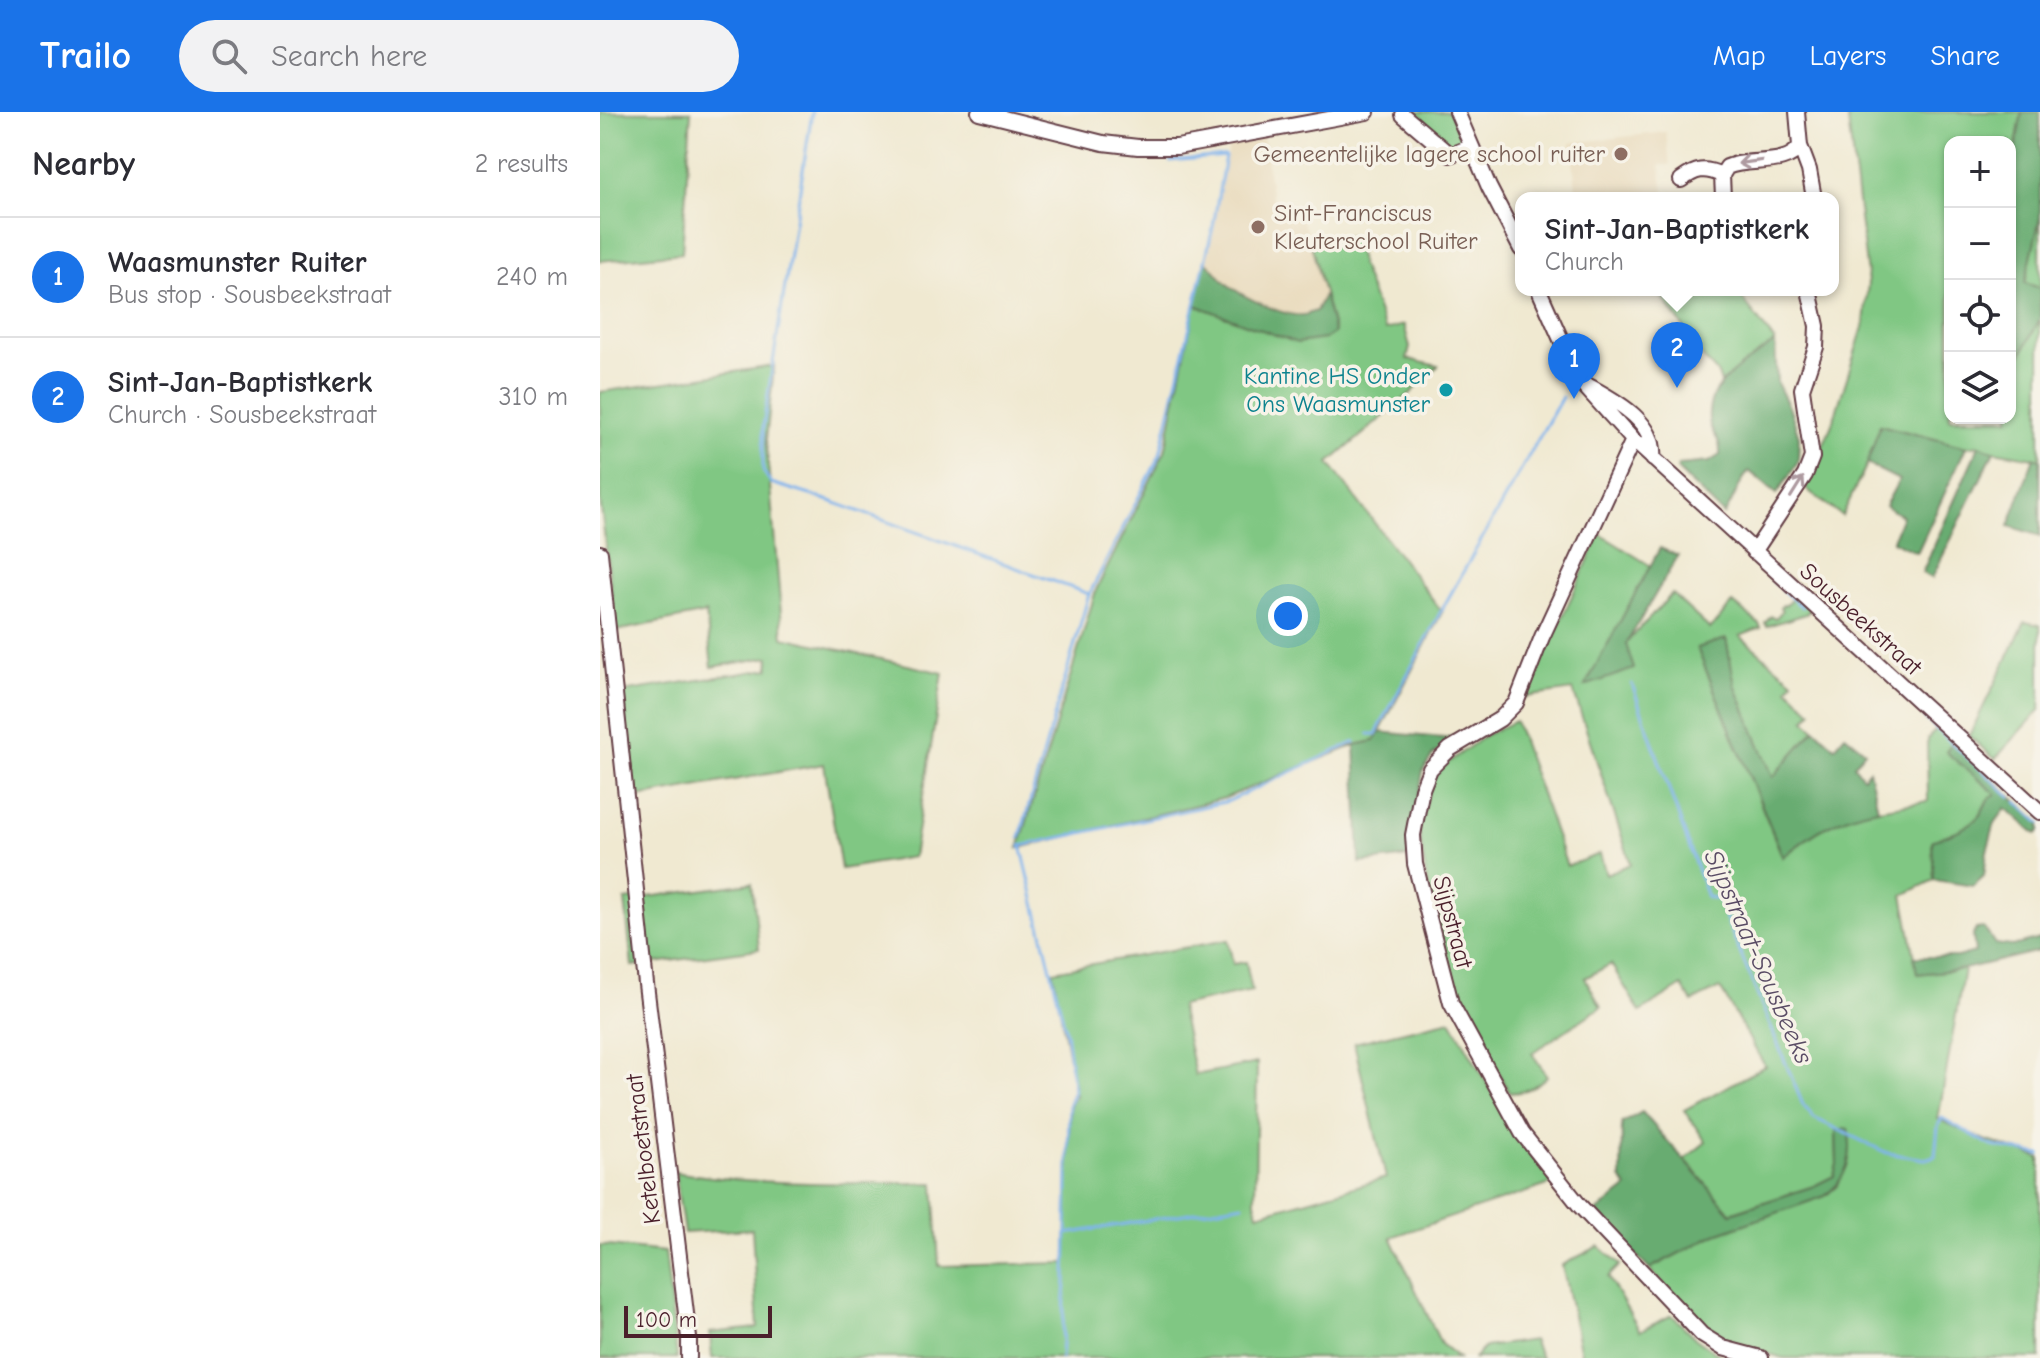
<!DOCTYPE html>
<html lang="en">
<head>
<meta charset="utf-8">
<style>
	:root { --surface:#fff; --page:#f2f2f3; --text:#2b2b33; --muted:#7c7c81; --line:#e1e1e2; --accent:#1a73e8 }
	body { margin:0; font-family:"Comic Neue",sans-serif; background:var(--page); color:var(--text) }
	.controls { position:absolute; right:24px; top:24px; display:grid; overflow:hidden; border-radius:16px; box-shadow:0 2px 6px #0004 }
	.controls button { width:72px; height:72px; display:grid; place-items:center; padding:0; border:0; border-bottom:2px solid var(--line); background:var(--surface); color:var(--text); font:40px sans-serif }
	.scale { position:absolute; left:24px; bottom:20px; width:148px; box-sizing:border-box; padding-left:8px; border:4px solid #4a1f2b; border-top:0; font-size:22px; line-height:28px; white-space:nowrap; color:#4a1f2b; -webkit-text-stroke:6px #f7f3e8; paint-order:stroke }
	.you { position:absolute; left:688px; top:504px; width:28px; height:28px; margin:-20px; border:6px solid #fff; border-radius:50%; background:#1a73e8; box-shadow:0 0 0 12px #1a73e833 }
	.badge { display:grid; place-items:center; width:52px; height:52px; border-radius:50%; background:var(--accent); color:#fff; font-size:26px; font-weight:700 }
	.pin { position:absolute; translate:-50% -66px; filter:drop-shadow(0 2px 4px #0008) }
	.pin::after { content:''; position:absolute; top:42px; width:28px; height:24px; background:inherit; clip-path:polygon(0 0,100% 0,50% 100%) }
	.popup { position:absolute; left:915px; top:80px; width:324px; height:104px; box-sizing:border-box; display:grid; place-content:center; border-radius:16px; background:var(--surface); filter:drop-shadow(0 2px 6px #0005); font-size:26px; white-space:nowrap; color:var(--muted) }
	.popup b { font-size:30px; color:var(--text) }
	.popup::after { content:''; position:absolute; left:50%; top:100%; margin-left:-16px; border:16px solid transparent; border-top-color:var(--surface) }
	.list { margin:0; padding:0; list-style:none }
	h2 { display:flex; justify-content:space-between; align-items:center; height:104px; margin:0; padding:0 32px; font-size:34px }
	h2 small { font-size:26px; font-weight:400; color:var(--muted) }
	.list li { display:grid; grid-template-columns:52px 1fr auto; gap:24px; align-items:center; box-sizing:border-box; height:120px; padding:0 32px; border-top:2px solid var(--line) }
	.list b { display:block; font-size:30px; white-space:nowrap }
	.list p { margin:0; font-size:26px; white-space:nowrap; color:var(--muted) }
	.list em { font-size:26px; font-style:normal; color:var(--muted) }
	.icon { flex:none; width:44px; height:44px; fill:none; stroke:currentColor; stroke-width:2; stroke-linecap:round; stroke-linejoin:round }
	.map { position:relative; flex:none; width:1440px; height:1246px; overflow:hidden }
	header { display:flex; align-items:center; gap:48px; box-sizing:border-box; height:112px; padding:0 40px; background:var(--accent); color:#fff }
	header strong { font-size:38px }
	nav { display:flex; gap:44px; margin-inline-start:auto; font-size:28px }
	.search { width:560px; height:72px; background:var(--page); display:flex; align-items:center; gap:20px; box-sizing:border-box; padding:0 28px; border-radius:44px; color:var(--muted); font-size:30px }
	main { display:flex }
	aside { flex:1; background:var(--surface) }
	.map>svg:first-child { display:block }
</style>
</head>
<body>
<header>
<strong>Trailo</strong>
<div class="search"><svg class="icon" aria-label="search" viewBox="0 0 24 24"><circle cx="10" cy="10" r="6"/><path d="M15 15l6 6"/></svg>Search here</div>
<nav><a>Map</a><a>Layers</a><a>Share</a></nav>
</header>
<main>
<aside>
<h2>Nearby<small>2 results</small></h2>
<ul class="list">
<li><span class="badge">1</span><div><b>Waasmunster Ruiter</b><p>Bus stop · Sousbeekstraat</p></div><em>240 m</em></li>
<li><span class="badge">2</span><div><b>Sint-Jan-Baptistkerk</b><p>Church · Sousbeekstraat</p></div><em>310 m</em></li>
</ul>
</aside>
<div class="map">
<svg width="1440" height="1246" viewBox="0 0 1440 1246">
	<rect width="100%" height="100%" fill="#f7f3e8"/>
	<filter id="ink" filterUnits="userSpaceOnUse"><feTurbulence type="fractalNoise" baseFrequency=".0125" numOctaves="2"/><feDisplacementMap in="SourceGraphic" scale="16" xChannelSelector="R" yChannelSelector="G"/><feConvolveMatrix kernelMatrix="1 2 1 2 8 2 1 2 1" color-interpolation-filters="sRGB"/></filter>
	<filter id="wash" filterUnits="userSpaceOnUse"><feTurbulence type="fractalNoise" baseFrequency=".006" numOctaves="4" result="noise"/><feDisplacementMap in="SourceGraphic" scale="32" xChannelSelector="R" yChannelSelector="G"/><feGaussianBlur stdDeviation="1.8" result="paint"/><feColorMatrix in="noise" values="0 0 0 0 0 0 0 0 0 0 0 0 0 0 0 0 0 1.4 0 .05"/><feComposite in="paint" operator="in"/></filter>
	<g filter="url(#wash)">
		<rect width="100%" height="100%" fill="#f0e9d1"/>
		<!-- built -->
		<path fill="#e8d9ba" d="M1066,20L1070,53H1060L1065,86H977L971,31Z
			M663,26L674,100L698,98L710,128L734,221L595,193L629,34Z"/>
		<!-- green -->
		<path fill="#80c783" stroke="#657357" stroke-width="2" d="M0,0H91L82,141L0,149Z
			M807,0H850L863,31L853,38Z
			M1247,0H1422L1410,67V30H1350V306H1410V263L1440,207V347L1394,339L1379,333L1366,335L1280,313L1267,352L1242,404L1205,376L1233,310L1264,212L1268,171Z
			M1440,106V176L1425,171Z
			M753,124L761,153L785,218L804,213L810,235L807,247L838,254L811,281L729,351L842,500L775,629L755,633L625,686L419,736L496,478L565,339L595,193L697,230L734,220L710,128Z
			M1057,178H1136L1175,230L1121,271L1118,262L1089,230L1092,227Z
			M174,254L166,328L183,525L343,561L313,745L241,757L224,652L32,686L22,580L169,557V545L112,555L106,501L16,519L0,387V280Z
			M1000,422L1051,454L985,574L1007,566L1028,529L1072,482L1110,517L1133,491L1159,512L1161,516L1140,524L1193,569L1188,576L1212,600L1205,608L1215,617L1173,666L1135,573L1126,527L1097,536L1182,744L1214,719L1259,700L1328,689L1327,627L1337,617L1352,630L1347,640L1396,682C1382,692 1388,691 1380,702C1371,716 1346,723 1332,729L1334,768L1303,783L1318,862L1364,857L1338,1007L1382,1027L1440,1046V1246H1184L1123,1230L1107,1219L1049,1157L1116,1122L1225,1084L1237,1074L1247,1017L1236,1020L1237,1052L1234,1064L1214,1074L1130,1101L1085,1047L1106,1030L1084,998L1165,954L1120,876L1092,890L1082,874L1040,900L1011,852L985,866L1001,895L932,941L947,964C938,973 921,983 909,980L860,887L828,778L819,719L830,672L838,658L887,622L915,609L967,754L1000,742L1006,762L1031,752L973,578L926,585Z
			M1195,484L1210,498L1206,502L1167,514L1165,511L1171,504L1175,507L1182,499L1180,496L1183,493L1185,494Z
			M1425,510L1440,513V598L1395,647L1369,624Z
			M152,771L159,837L32,854L25,788Z
			M628,828L633,852L646,850L652,879L580,894L595,963L657,951L655,1089L658,1102L786,1066L754,931L851,908L916,1022L954,1071L791,1125L841,1232L859,1246H112L110,1221L158,1216L152,1117L84,1121L75,1060C160,1074 248,1071 334,1071L339,1154L466,1151L470,993L476,984L453,859Z
			M0,1133L65,1140L77,1246H0Z
			M999,1134L1020,1153L1008,1165L1040,1219L1072,1203L1096,1227L1123,1246H982L962,1153Z
			M933,1228L941,1246H874L885,1235Z"/>
		<!-- forest -->
		<path fill="#68ac71" stroke="#59664e" stroke-width="2" d="M1422,0H1440V106L1425,171L1440,176V207L1410,263V67Z
			M605,149C615,156 618,164 627,172C641,184 686,206 704,203C707,203 714,199 716,199L724,183L734,221L725,227L697,231L595,193Z
			M1175,230L1177,271L1190,297L1199,325L1198,350L1177,382L1149,359C1137,373 1134,389 1124,403L1077,357L1079,353L1109,350L1120,343C1121,323 1111,325 1109,308C1105,271 1150,249 1175,230Z
			M1280,313L1366,335L1317,441L1292,429L1302,404L1285,394L1299,368L1267,352Z
			M1379,333L1394,339L1332,466L1322,461Z
			M1434,345L1440,347V424L1409,414Z
			M1060,436L1078,444L1026,532L1034,557L985,574Z
			M1126,527L1135,573L1173,665L1215,617L1235,635L1245,623L1265,639L1254,653L1263,665L1269,658L1278,697C1240,703 1212,721 1183,745L1097,536Z
			M779,620L843,626L862,623L832,644L823,659L809,745L760,751L755,633L774,629Z
			M1352,630L1440,711V719L1436,722L1406,696L1395,711L1387,739L1384,764L1373,774L1334,768L1332,729C1346,723 1370,716 1380,703C1388,691 1382,692 1396,682L1346,640Z
			M1384,816L1395,832L1412,834L1440,827V839L1364,857L1317,862L1314,845H1357L1375,840L1373,823L1376,817Z
			M1042,1000L1131,1101L1214,1074L1234,1064L1237,1052L1236,1019L1248,1017C1254,1045 1247,1066 1225,1084L1116,1122L1049,1157L996,1100L1027,1076L1021,1066L1022,1011Z"/>
		<g fill="none" stroke-linecap="round" stroke-linejoin="round">
			<!-- stream -->
			<path stroke="#80b4ed" stroke-width="3" d="M212,0L163,315V359L171,371L230,389L489,482L420,725
				M1173,469L1177,473
				M1181,477L1202,495
				M490,481L560,343L613,115L625,44L570,49
				M1032,572L1107,785L1118,787L1203,993L1214,1006L1287,1041L1325,1047L1335,1044L1338,1014L1342,1006L1392,1034L1440,1043
				M1324,606L1411,685
				M769,622H776L840,501L962,285
				M1417,690L1440,711
				M421,733L466,920L474,979L469,991L466,1169L461,1246
				M421,734L629,689L755,630
				M466,1122L643,1092"/>
		</g>
	</g>
	<g filter="url(#ink)">
		<g fill="none" stroke-linecap="round" stroke-linejoin="round">
			<defs>
				<path id="minor" d="M379,0L503,31L538,35H577L767,0
					M857,0L889,75L921,137
					M1197,0L1200,34L1209,58L1214,86
					M803,3L850,43L870,35
					M1081,68C1096,57 1104,55 1122,63
					M1123,86L1122,63L1127,55C1148,45 1187,56 1200,34
					M939,178L979,268L1033,328L1440,700
					M989,274C1016,289 1057,310 1053,347
					M1033,328L942,525L916,591L900,607L850,637L830,657L822,677L813,723L815,752L851,891L922,1021L980,1094L1102,1223L1123,1236L1161,1246
					M1154,440L1205,363L1212,345L1202,277L1216,235L1217,214L1209,178
					M0,441L46,872L89,1226V1246"/>
			</defs>
			<!-- minor casing -->
			<use href="#minor" stroke="#633d44" stroke-width="18"/>
			<!-- minor -->
			<use href="#minor" stroke="#fff" stroke-width="14"/>
		</g>
		<!-- one-way arrows -->
		<defs><path id="oneway-shaft" d="M-6 0H5M1.5-3L5.5 0L1.5 3" fill="none" stroke-width="1.6" stroke-linecap="round" stroke-linejoin="round" transform="scale(2)"/></defs>
		<g stroke="#ae9aa0">
			<use href="#oneway-shaft" transform="translate(1150 50) rotate(172)"/>
			<use href="#oneway-shaft" transform="translate(1197 375) rotate(-58)"/>
		</g>
	</g>
	<!-- markers -->
	<g fill="#8d6e63" stroke="#f7f3e8" stroke-width="3">
		<circle cx="1021" cy="42" r="8"/>
		<circle cx="658" cy="115" r="8"/>
	</g>
	<circle fill="#0f9aa8" stroke="#f7f3e8" stroke-width="3" cx="846" cy="278" r="8"/>
	<g text-anchor="middle" dominant-baseline="central" stroke-width="7" stroke-linejoin="round" paint-order="stroke">
		<!-- education labels -->
		<g font-size="24" fill="#785e54" stroke="#f7f3e8" text-anchor="end">
			<text x="1005" y="42">Gemeentelijke lagere school ruiter</text>
			<text x="674" y="101" text-anchor="start">Sint-Franciscus<tspan x="674" dy="28">Kleuterschool Ruiter</tspan></text>
		</g>
		<!-- culture labels -->
		<g font-size="24" fill="#0d838f" stroke="#f7f3e8" text-anchor="end">
			<text x="830" y="264">Kantine HS Onder<tspan x="830" dy="28">Ons Waasmunster</tspan></text>
		</g>
		<!-- street labels -->
		<g font-size="24" fill="#4a1f2b" stroke="#f7f3e8">
			<text transform="translate(1261 507) rotate(42)">Sousbeekstraat</text>
			<text transform="translate(853 810) rotate(75)">Sijpstraat</text>
			<text transform="translate(43 1037) rotate(-97)">Ketelboetstraat</text>
		</g>
		<!-- water labels -->
		<g font-size="26" font-style="italic" fill="#5a4c65" stroke="#f7f3e8">
			<text transform="translate(1158 845) rotate(66)">Sijpstraat-Sousbeeks</text>
		</g>
	</g>
</svg>
<div class="controls">
<button>+</button>
<button>−</button>
<button><svg class="icon" aria-label="locate" viewBox="0 0 24 24"><circle cx="12" cy="12" r="6"/><path d="M12 2v4M12 18v4M2 12h4M18 12h4"/></svg></button>
<button><svg class="icon" aria-label="layers" viewBox="0 0 24 24"><path d="M12 4l9 5-9 5-9-5zM3 14l9 5 9-5"/></svg></button>
</div>
<div class="scale">100 m</div>
<div class="you"></div>
<div class="pin badge" style="left:974px;top:287px">1</div>
<div class="pin badge" style="left:1077px;top:276px">2</div>
<div class="popup"><b>Sint-Jan-Baptistkerk</b>Church</div>
</div>
</main>
</body>
</html>
